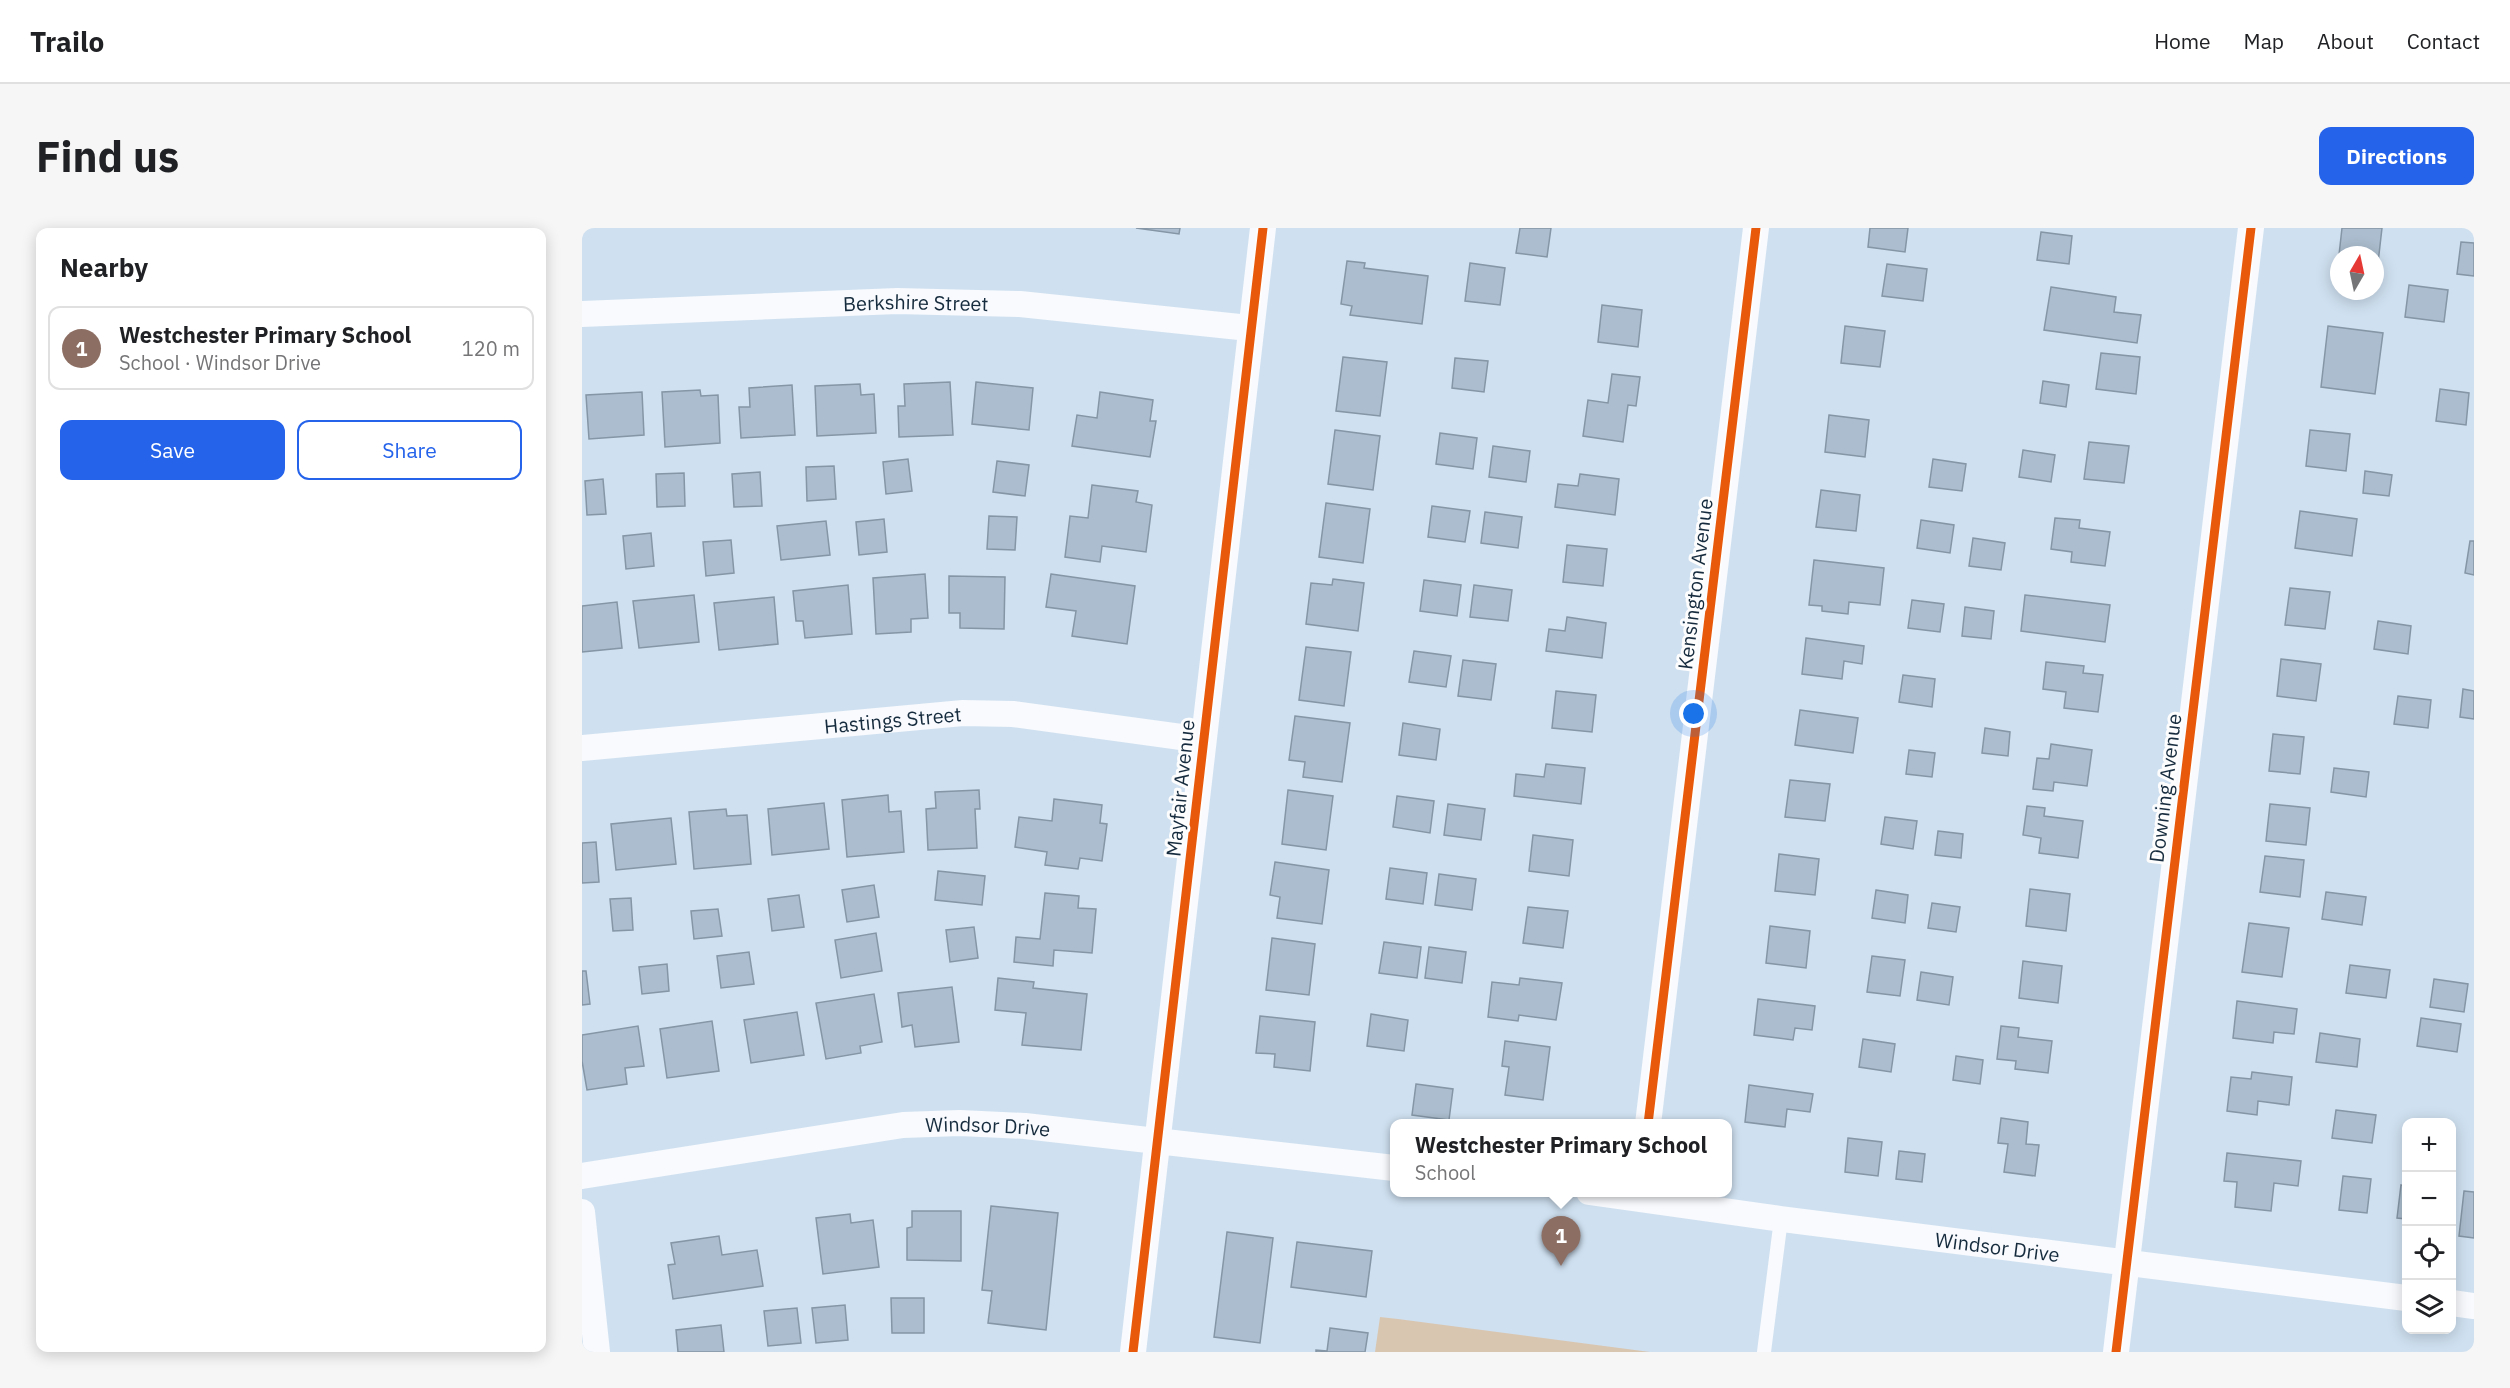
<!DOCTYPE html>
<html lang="en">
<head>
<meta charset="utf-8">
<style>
	:root { --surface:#fff; --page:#f6f6f6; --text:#202124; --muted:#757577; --line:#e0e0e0; --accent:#2563eb }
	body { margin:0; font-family:"IBM Plex Sans",sans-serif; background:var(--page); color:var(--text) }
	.controls { position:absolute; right:18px; bottom:18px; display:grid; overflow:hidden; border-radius:12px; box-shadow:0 3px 15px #0003 }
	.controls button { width:54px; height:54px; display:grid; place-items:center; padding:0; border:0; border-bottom:2px solid var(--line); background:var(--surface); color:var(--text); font:30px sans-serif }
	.compass { position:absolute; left:1748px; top:18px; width:54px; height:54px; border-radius:50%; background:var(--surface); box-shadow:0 3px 15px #0003; rotate:9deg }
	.you { position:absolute; left:1112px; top:486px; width:21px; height:21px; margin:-15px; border:4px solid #fff; border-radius:50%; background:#1a73e8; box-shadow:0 0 0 9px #1a73e833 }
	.badge { display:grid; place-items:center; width:39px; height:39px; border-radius:50%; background:var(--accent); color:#fff; font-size:20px; font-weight:700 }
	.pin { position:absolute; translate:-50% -50px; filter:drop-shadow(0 2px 3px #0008) }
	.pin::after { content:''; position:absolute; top:32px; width:21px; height:18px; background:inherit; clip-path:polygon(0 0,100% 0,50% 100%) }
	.popup { position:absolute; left:808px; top:891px; width:342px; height:78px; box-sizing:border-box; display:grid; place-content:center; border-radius:12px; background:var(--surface); filter:drop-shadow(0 2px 4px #0005); font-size:20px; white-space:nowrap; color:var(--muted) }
	.popup b { font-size:22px; color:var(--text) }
	.popup::after { content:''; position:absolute; left:50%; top:100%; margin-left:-12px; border:12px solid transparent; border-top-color:var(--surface) }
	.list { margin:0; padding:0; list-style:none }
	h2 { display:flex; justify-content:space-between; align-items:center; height:78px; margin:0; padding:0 24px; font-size:26px }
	h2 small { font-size:20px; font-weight:400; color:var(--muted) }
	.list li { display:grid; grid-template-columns:39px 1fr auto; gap:18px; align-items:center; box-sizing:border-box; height:84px; margin:0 12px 12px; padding:0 12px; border:2px solid var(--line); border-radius:12px }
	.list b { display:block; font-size:22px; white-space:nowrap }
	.list p { margin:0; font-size:20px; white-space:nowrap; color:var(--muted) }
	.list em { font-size:20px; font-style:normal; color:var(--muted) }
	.actions { display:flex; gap:12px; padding:18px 24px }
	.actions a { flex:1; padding:14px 0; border:2px solid var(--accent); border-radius:12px; text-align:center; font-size:21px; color:var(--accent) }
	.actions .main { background:var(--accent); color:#fff }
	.icon { flex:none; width:33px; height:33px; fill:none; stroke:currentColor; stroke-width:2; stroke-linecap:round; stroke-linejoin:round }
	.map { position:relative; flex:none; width:1892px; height:1124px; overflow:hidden; border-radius:12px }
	header { display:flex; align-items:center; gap:36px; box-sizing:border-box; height:84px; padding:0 30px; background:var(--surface); border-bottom:2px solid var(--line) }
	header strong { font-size:28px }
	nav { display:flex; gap:33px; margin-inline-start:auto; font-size:21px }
	.intro { display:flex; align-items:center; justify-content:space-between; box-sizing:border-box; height:144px; padding:0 36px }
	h1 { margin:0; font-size:42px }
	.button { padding:15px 27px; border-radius:12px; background:var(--accent); color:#fff; font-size:21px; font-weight:700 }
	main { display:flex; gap:36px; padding:0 36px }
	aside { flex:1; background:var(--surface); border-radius:12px; box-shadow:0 3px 15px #0003 }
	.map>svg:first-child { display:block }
</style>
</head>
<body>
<header>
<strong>Trailo</strong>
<nav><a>Home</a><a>Map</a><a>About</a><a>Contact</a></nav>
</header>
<div class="intro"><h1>Find us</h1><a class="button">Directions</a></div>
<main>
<aside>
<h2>Nearby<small></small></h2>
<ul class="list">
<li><span class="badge" style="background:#8d6e63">1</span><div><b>Westchester Primary School</b><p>School · Windsor Drive</p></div><em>120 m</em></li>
</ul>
<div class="actions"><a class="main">Save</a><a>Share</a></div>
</aside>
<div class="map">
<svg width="1892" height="1124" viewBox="0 0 1892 1124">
	<rect width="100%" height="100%" fill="#cfe0f0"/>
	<!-- green -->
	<path fill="#d9c6b1" d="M798,1089L816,1091L1068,1124H793Z"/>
	<!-- building -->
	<path fill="#abbdce" stroke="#8596a6" stroke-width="1.5" d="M554,0H598L597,6Z
		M938,0H969L965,29L934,25Z
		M1288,0H1326L1323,24L1286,19Z
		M1760,0H1800L1796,35L1793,34V27H1757Z
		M1459,4L1490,8L1487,36L1455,32Z
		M1879,14L1892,15V48L1875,46Z
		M765,33L783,35L782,40L846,48L840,96L768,87L770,78L759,76Z
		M888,35L923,40L918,77L883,73Z
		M1305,36L1345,41L1341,73L1300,68Z
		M1827,57L1866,62L1862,94L1823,89Z
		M1469,59L1534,69L1532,84L1559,87L1555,115L1462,102Z
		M1020,77L1060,82L1056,119L1016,114Z
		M1263,98L1303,103L1298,139L1259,135Z
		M1746,98L1801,105L1793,166L1739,159Z
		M1519,125L1558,129L1554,166L1514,161Z
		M761,129L805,134L798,188L754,183Z
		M873,130L906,133L902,164L870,160Z
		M1030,146L1058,149L1054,178L1046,177L1041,214L1001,208L1006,172L1026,175Z
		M1461,153L1487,157L1484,179L1458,175Z
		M368,154L371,207L317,209L316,178H323L322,156Z
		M394,154L451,160L447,202L390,196Z
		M278,156L279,167L292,166L294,205L235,208L233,158Z
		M210,157L213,207L159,210L157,179H168L167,160Z
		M1858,161L1887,165L1884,197L1854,193Z
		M118,162L119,168L136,167L138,215L83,219L80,164Z
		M60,164L62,207L7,211L4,167Z
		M518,164L571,172L568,193H574L568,229L490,218L495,187L515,190Z
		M1247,187L1287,192L1283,229L1243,224Z
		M753,202L798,208L791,262L746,256Z
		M1728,202L1768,206L1764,243L1724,238Z
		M858,205L895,210L891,241L854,236Z
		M1507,214L1547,218L1542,255L1502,251Z
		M911,218L948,223L944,254L907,249Z
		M1441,222L1473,227L1469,254L1437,249Z
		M326,231L330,263L304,266L301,234Z
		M1351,231L1384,236L1380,263L1347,259Z
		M415,233L447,237L443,268L411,264Z
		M252,238L254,271L225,273L224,239Z
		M1783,243L1810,247L1807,268L1781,265Z
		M178,244L180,278L152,279L150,246Z
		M102,245L103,278L75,279L74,246Z
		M998,246L1037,251L1033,287L973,279L976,256L996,258Z
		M21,251L24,286L5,287L3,253Z
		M510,257L556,263L554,274L570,277L564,324L520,318L518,334L483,329L488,288L506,290Z
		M1239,262L1278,267L1274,303L1234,299Z
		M744,275L788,281L781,335L737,329Z
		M850,278L888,283L883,314L846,309Z
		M1718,283L1775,291L1770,328L1713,320Z
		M903,284L940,289L936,320L899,315Z
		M407,288L435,289L433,322L405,321Z
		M1473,290L1498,292L1497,300L1528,304L1523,338L1489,334L1490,324L1469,321Z
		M302,291L305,324L277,327L274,294Z
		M1339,292L1372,297L1368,325L1335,320Z
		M244,293L248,327L199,332L195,298Z
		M69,305L72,338L44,341L41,308Z
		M1391,310L1423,315L1419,342L1387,338Z
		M149,312L152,345L124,348L121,314Z
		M1888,313H1892V347L1883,345Z
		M985,317L1025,321L1021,358L981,354Z
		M1232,332L1302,340L1298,377L1267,374L1266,386L1240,383V378L1227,377Z
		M343,346L346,390L329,391V404L294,406L291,350Z
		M469,346L553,358L545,416L490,408L494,383L464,379Z
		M367,348L423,349L422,401L378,400V385H367Z
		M751,351L782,355L776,403L724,396L729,355L750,357Z
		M842,352L879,357L875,388L838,383Z
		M266,357L270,406L223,410L221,393H214L211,363Z
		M892,357L930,362L926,393L888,389Z
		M1708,360L1748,364L1743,401L1703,397Z
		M112,367L117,414L57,420L51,373Z
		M1443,367L1528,377L1523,414L1439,403Z
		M192,369L196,416L137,422L132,375Z
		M1330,372L1362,376L1358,404L1326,400Z
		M35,374L40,420L0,424V378Z
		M1383,379L1412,383L1409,411L1380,408Z
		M985,389L1024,395L1020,430L964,423L967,401L983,403Z
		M1796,393L1829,398L1826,426L1792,421Z
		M1224,410L1282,418L1280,436L1262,433L1260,451L1220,446Z
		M724,419L769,424L762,478L717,472Z
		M832,423L869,428L864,459L827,454Z
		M1699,431L1739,436L1734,473L1695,468Z
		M881,432L914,436L909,472L876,468Z
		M1464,434L1502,438L1501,445L1521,447L1516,484L1482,480L1484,464L1461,461Z
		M1321,447L1353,451L1350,479L1317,474Z
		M1881,461L1892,463V491L1878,489Z
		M974,463L1014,467L1010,504L970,500Z
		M1816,468L1849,472L1846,500L1812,496Z
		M1218,482L1276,490L1271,525L1213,517Z
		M713,488L768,495L760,554L721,549L723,534L707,532Z
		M821,495L858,501L854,532L817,527Z
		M1403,500L1428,504L1426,528L1400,525Z
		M1691,506L1722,509L1718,546L1687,543Z
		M1469,516L1510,522L1505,558L1472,554L1471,563L1451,561L1455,530L1467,531Z
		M1327,522L1353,525L1350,549L1324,546Z
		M964,536L1003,540L999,576L932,568L934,546L962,549Z
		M1752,540L1787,544L1784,569L1749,564Z
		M1208,552L1248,556L1243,593L1203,589Z
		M397,562L398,581H393L395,620L346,622L344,581L354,580L353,564Z
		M706,562L751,568L744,622L700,616Z
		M306,567L307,584L319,583L322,624L265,629L260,572Z
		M815,568L852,573L848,605L811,599Z
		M472,571L520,577L518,595L525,596L520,633L498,630L496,641L463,637L465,624L433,619L437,589L470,593Z
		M242,575L247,621L190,627L186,581Z
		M866,576L903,581L899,612L862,607Z
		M1688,576L1728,580L1724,617L1684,613Z
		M1445,578L1463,580L1462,588L1501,593L1496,630L1457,625L1459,610L1441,607Z
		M144,581L145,588L165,587L169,636L112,641L107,584Z
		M1303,589L1335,593L1331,621L1299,616Z
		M89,590L94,636L34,642L29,596Z
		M1356,603L1381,606L1379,630L1353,627Z
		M951,607L991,612L987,648L947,643Z
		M14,614L17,654L0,655V615Z
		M1197,626L1237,631L1233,667L1193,663Z
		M1683,628L1722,632L1718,669L1678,664Z
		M693,634L747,642L740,696L695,690L698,669L688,667Z
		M808,640L845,645L841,676L804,671Z
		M356,643L403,648L400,677L353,672Z
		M857,646L894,651L890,682L853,677Z
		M292,657L297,689L265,694L260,662Z
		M1448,661L1488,666L1484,703L1444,698Z
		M1294,662L1326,667L1323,695L1290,690Z
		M1744,664L1784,669L1780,697L1740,691Z
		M463,665L497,668L496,680L514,681L510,725L472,722L471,738L432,734L434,709L458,711Z
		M217,667L222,699L190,703L186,671Z
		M49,670L51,702L31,703L28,671Z
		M1350,675L1378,679L1374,704L1346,700Z
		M946,679L986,683L981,720L941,715Z
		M136,681L140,708L112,711L109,683Z
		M1667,695L1707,700L1700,749L1660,744Z
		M1188,698L1228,703L1224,740L1184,735Z
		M392,699L396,730L368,734L364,702Z
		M294,705L300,743L259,750L253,712Z
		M690,710L733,716L727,767L684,762Z
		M802,714L839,719L835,750L797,745Z
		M847,719L884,724L880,755L843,750Z
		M167,724L172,756L139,760L135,728Z
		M1290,728L1323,732L1318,768L1285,764Z
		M1441,733L1480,738L1476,775L1437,770Z
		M85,736L87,763L60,766L57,739Z
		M1768,737L1808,742L1804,770L1764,765Z
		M0,743H4L8,776L0,777Z
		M1339,744L1371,749L1367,777L1335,772Z
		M416,750L452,754L451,760L505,766L499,822L440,817L444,785L413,782Z
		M938,750L980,755L974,792L937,787L936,793L906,789L910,754L937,757Z
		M1852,751L1886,756L1882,784L1848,779Z
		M370,759L377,814L333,819L330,797L320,799L316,765Z
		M292,766L300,814L278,818L279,825L244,831L234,775Z
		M1176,771L1233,778L1230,802L1213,800L1211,812L1172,807Z
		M1655,773L1715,781L1712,806L1692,804L1691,815L1651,810Z
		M215,784L222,827L169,835L162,792Z
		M789,786L826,792L822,823L785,818Z
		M678,788L733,794L728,843L692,839L693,826L674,825Z
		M1839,790L1879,796L1875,824L1835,818Z
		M130,793L137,843L85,850L78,801Z
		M56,798L62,838L43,840L45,856L5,862L0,833V807Z
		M1419,798L1437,800L1436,809L1470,813L1466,845L1433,841L1434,833L1415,831Z
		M1738,805L1778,811L1775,839L1734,834Z
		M1281,811L1313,816L1309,844L1277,839Z
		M923,813L968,819L961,872L923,867L927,839L920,838Z
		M1374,828L1401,832L1398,856L1371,852Z
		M1670,844L1710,849L1707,877L1676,873L1675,887L1645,883L1649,849L1669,851Z
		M834,856L871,861L867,892L830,887Z
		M1167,857L1231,866L1228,884L1205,881L1203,899L1163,894Z
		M1754,882L1794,887L1790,915L1750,910Z
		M1419,890L1446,894L1444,916L1457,917L1453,948L1422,944L1426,916L1416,915Z
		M1266,910L1300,914L1296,948L1263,944Z
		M1317,923L1343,926L1340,954L1314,951Z
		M1645,925L1719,933L1716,958L1692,955L1689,983L1653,979L1655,954L1642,953Z
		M1761,948L1789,951L1785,985L1757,982Z
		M1819,957L1824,958V991L1815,990Z
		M1882,963L1892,964V1010L1877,1008Z
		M409,978L476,985L464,1102L406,1095L410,1063L400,1062Z
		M330,983H379V1033L325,1032V1000L330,999Z
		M268,986L269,995L291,992L297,1039L241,1046L234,990Z
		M645,1004L691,1010L678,1115L632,1109Z
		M137,1008L140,1027L175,1022L181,1058L91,1071L86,1037L93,1036L89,1015Z
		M715,1014L790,1023L784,1069L709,1059Z
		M309,1070H342V1105H310Z
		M263,1077L266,1112L234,1115L230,1080Z
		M215,1080L219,1115L186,1118L182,1083Z
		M139,1097L142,1124H96L94,1102Z
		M748,1100L786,1105L783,1124H734V1122L745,1123Z"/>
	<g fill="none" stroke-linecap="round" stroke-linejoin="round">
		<!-- lane -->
		<path stroke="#f8fafd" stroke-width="14" d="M1182,1124L1199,991"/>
		<!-- street -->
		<g stroke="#f8fafd" stroke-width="26">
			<path id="s1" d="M0,86L315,73L438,76L667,100"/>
			<path id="s2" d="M0,520L381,485L431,486L621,512"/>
			<path d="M1066,896L1174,0"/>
			<path id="s3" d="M0,948L321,897L378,895L443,898L812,940"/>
			<path id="s4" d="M1007,964L1199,991L1824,1070"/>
			<path d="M0,984L15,1124"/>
			<path d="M1870,1075L1892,1078"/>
			<path d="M551,1124L681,0"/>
			<path d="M1534,1124L1669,0"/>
		</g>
		<defs>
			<path id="cycleway" d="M1066,896L1174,0
				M551,1124L681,0
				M1534,1124L1669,0"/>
		</defs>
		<!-- cycleway casing -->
		<use href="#cycleway" stroke="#fdfdfd" stroke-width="13"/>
		<!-- cycleway -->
		<use href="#cycleway" stroke="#e8590c" stroke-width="9"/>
	</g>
	<g text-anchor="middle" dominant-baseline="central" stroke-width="6" stroke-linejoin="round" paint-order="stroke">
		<!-- street labels -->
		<g font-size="20" fill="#162c3e" stroke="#fdfdfd">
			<text stroke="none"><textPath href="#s1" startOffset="334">Berkshire Street</textPath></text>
			<text transform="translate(1113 356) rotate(-83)">Kensington Avenue</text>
			<text stroke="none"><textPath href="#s2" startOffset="312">Hastings Street</textPath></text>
			<text transform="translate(598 560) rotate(-84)">Mayfair Avenue</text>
			<text transform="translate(1583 560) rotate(-83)">Downing Avenue</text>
			<text stroke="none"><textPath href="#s3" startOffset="410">Windsor Drive</textPath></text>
			<text stroke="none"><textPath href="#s4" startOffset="412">Windsor Drive</textPath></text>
		</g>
	</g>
</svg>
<div class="controls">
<button>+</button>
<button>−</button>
<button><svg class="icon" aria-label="locate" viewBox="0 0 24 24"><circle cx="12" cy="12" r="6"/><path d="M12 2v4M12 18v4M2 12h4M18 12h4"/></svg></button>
<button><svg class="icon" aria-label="layers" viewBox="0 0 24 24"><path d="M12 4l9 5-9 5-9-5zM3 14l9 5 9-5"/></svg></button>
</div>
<svg class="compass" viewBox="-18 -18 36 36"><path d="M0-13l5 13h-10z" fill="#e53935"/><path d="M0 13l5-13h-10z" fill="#757577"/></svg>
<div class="you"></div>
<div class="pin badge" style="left:979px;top:1038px;background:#8d6e63">1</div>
<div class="popup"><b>Westchester Primary School</b>School</div>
</div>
</main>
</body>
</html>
